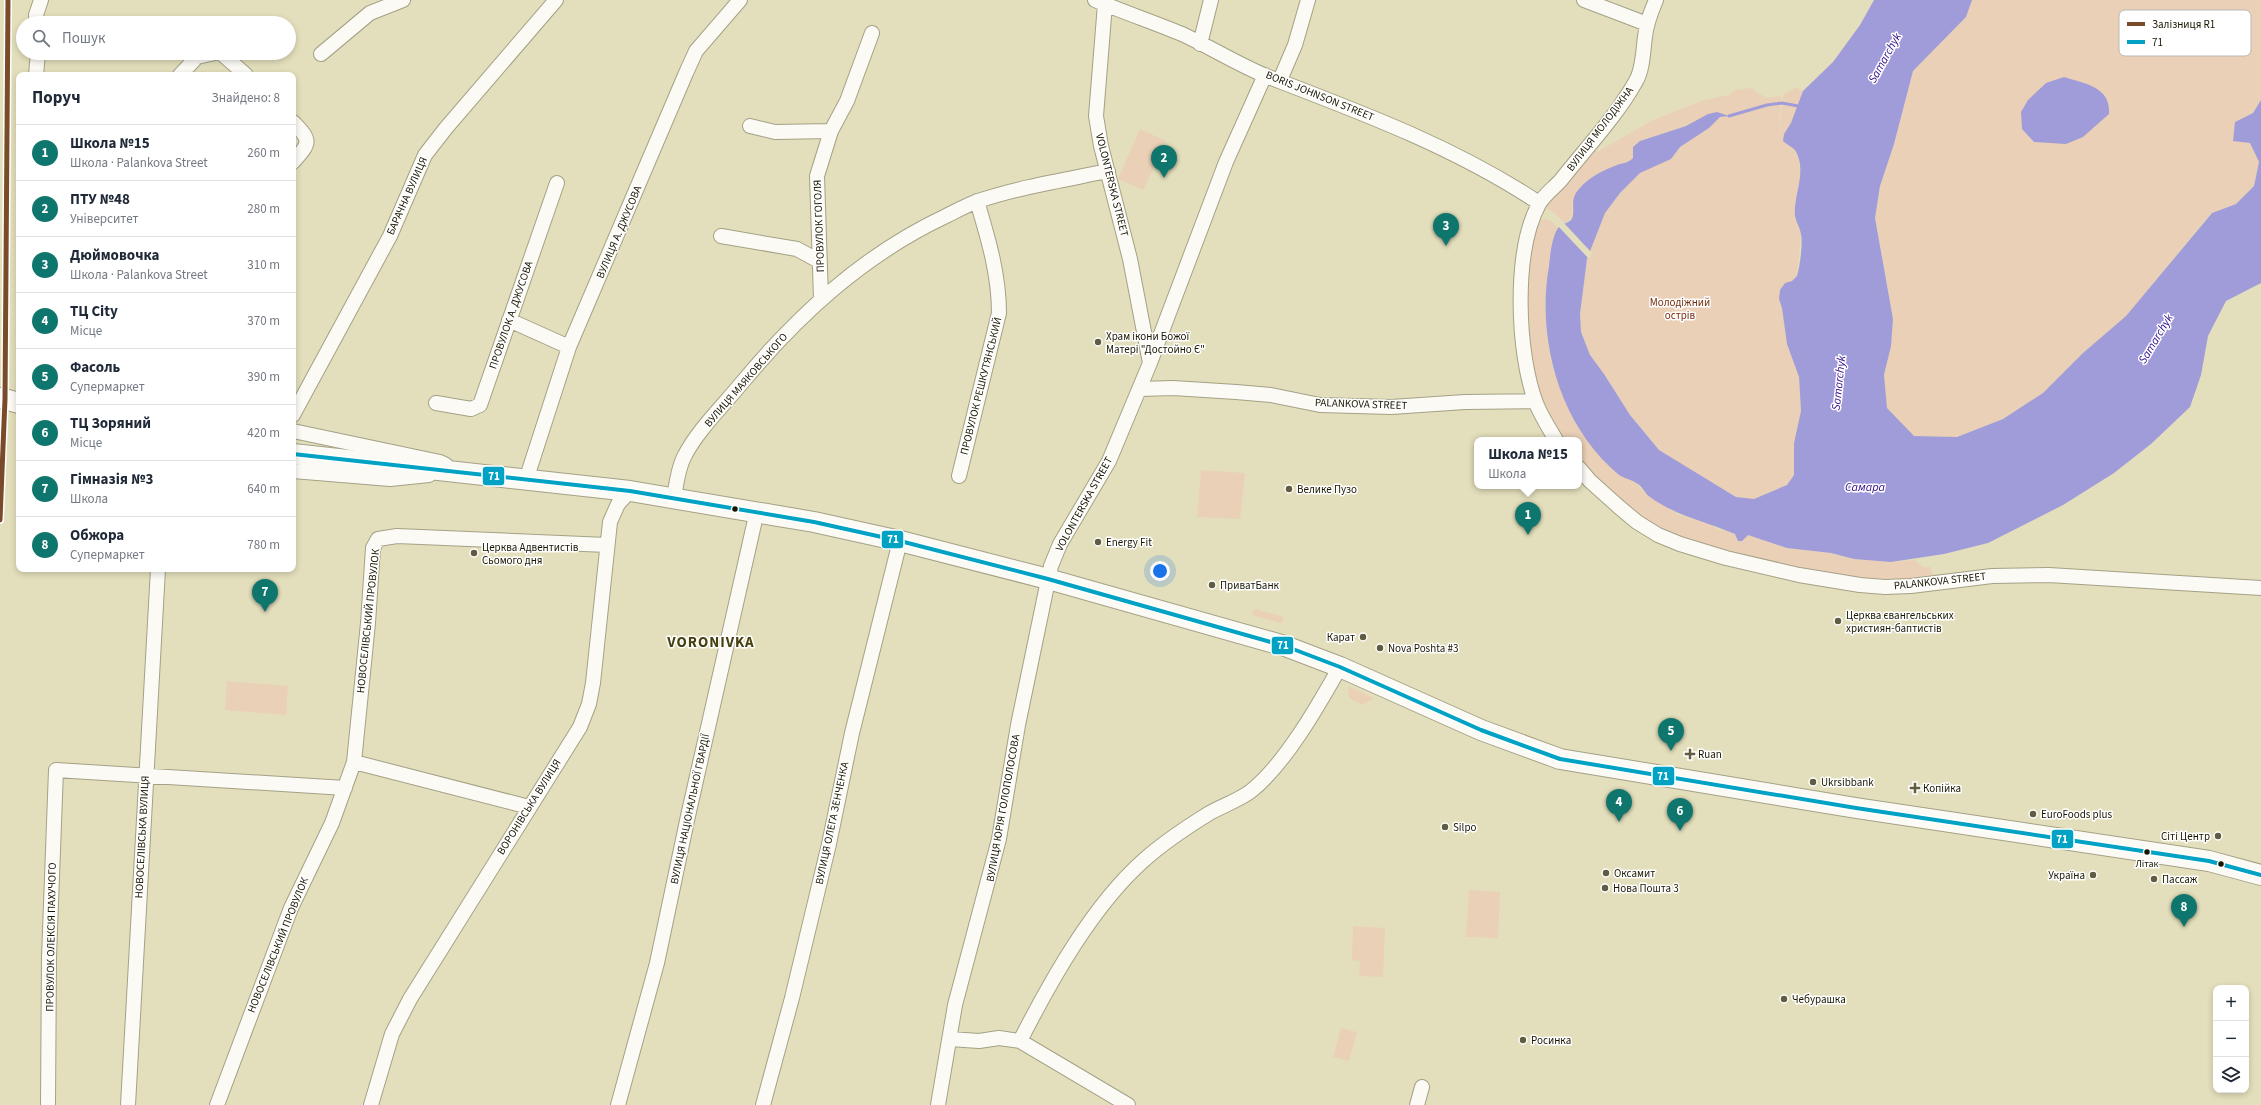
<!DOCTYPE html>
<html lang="uk">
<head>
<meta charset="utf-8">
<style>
	:root { --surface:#fff; --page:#f6f6f7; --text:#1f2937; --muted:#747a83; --line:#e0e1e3; --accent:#0f766e }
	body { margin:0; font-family:"Source Sans 3",sans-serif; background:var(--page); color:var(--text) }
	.controls { position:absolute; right:12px; bottom:12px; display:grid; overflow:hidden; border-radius:8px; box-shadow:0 2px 6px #0003 }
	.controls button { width:36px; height:36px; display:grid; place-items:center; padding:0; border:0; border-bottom:1px solid var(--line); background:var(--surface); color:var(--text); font:20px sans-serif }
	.you { position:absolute; left:1160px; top:571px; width:14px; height:14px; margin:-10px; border:3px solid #fff; border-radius:50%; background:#1a73e8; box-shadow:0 0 0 6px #1a73e833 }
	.badge { display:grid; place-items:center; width:26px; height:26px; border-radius:50%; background:var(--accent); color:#fff; font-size:13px; font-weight:700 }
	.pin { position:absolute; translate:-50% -33px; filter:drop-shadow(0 1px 2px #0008) }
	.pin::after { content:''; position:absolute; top:21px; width:14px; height:12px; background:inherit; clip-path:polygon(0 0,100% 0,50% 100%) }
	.popup { position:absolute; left:1474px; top:437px; width:108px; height:52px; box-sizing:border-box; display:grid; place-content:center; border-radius:8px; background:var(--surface); filter:drop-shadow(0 1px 3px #0005); font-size:13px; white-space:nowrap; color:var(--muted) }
	.popup b { font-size:15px; color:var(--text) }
	.popup::after { content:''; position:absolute; left:50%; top:100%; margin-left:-8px; border:8px solid transparent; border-top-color:var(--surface) }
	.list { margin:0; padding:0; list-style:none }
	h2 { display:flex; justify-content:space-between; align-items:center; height:52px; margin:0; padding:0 16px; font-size:17px }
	h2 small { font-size:13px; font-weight:400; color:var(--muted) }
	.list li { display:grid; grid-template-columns:26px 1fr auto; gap:12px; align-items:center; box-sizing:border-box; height:56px; padding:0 16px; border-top:1px solid var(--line) }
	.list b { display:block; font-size:15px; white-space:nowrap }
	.list p { margin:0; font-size:13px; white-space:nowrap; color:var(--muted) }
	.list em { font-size:13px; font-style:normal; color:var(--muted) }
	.icon { flex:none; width:22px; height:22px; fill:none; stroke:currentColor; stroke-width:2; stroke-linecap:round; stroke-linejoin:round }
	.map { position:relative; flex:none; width:2261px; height:1105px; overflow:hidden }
	.search { position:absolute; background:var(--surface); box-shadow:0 2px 6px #0003; left:16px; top:16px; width:280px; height:44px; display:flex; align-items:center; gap:10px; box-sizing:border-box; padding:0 14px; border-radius:22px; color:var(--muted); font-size:15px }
	.panel { position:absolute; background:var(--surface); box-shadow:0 2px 6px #0003; left:16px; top:72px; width:280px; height:500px; border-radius:8px }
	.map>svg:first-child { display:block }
</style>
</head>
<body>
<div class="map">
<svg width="2261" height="1105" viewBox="0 0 2261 1105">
	<rect width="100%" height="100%" fill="#e3dfbc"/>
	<!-- green -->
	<path fill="#ead0b6" d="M1972,0H2261V100L2253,113L2235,122L2233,140L2250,143L2259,162L2254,186L2236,204L2211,213L2126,316L2083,353L2043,393L2003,419L1957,437L1914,436L1887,408L1884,375L1891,346L1893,319L1875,218L1880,186L1894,144L1913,71L1966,17Z
		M1796,87L1803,91C1801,102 1795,113 1791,124C1788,131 1784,133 1783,140L1794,149L1798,158L1801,175L1800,189L1795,202V218L1801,234L1797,276L1779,299L1782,308L1787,344L1799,377L1801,411L1794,443V475L1787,485L1754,499L1736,497L1659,450L1630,415L1604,374L1590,355L1581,332L1580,314L1587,259L1605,213L1620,193L1640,173L1671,159L1680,147L1709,128L1720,117L1728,116L1717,112L1708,114L1686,126L1640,141L1633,147V158L1629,162L1620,164L1572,202C1573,212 1574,218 1564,224L1560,218L1547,208L1546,201L1591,145L1597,152L1653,120L1704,100L1729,95L1735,90L1751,88L1766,98L1781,96L1779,131L1783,95Z
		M1140,129L1166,141L1143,190L1118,179Z
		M1547,219L1554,223L1558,229L1550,254L1545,307L1547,338L1552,365L1566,403L1582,432L1630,481L1637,483L1644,492L1679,515L1710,523L1715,528L1735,534L1739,541H1742L1748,535L1787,548L1831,553L1854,559L1891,562L1915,560L1923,567H1931L1933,577L1886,582L1800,570L1732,554L1682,539L1640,519L1594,478L1579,460V440H1563C1555,427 1547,414 1541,400C1524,359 1520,260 1540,220Z
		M1201,470L1245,473L1240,519L1197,517Z
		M1254,609L1282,616L1283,620L1281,623L1252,615Z
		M227,681L288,686L286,715L225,710Z
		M1348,686L1374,698L1363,705L1349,698Z
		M1469,890L1500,892L1498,938L1466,937Z
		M1353,926L1385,928L1383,977L1359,976L1360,961L1352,960Z
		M1341,1028L1357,1032L1349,1061L1333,1057Z"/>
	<!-- water -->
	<path fill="#a09cda" d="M1874,0H1972L1966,17L1913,71L1894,144L1880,186L1875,218L1893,319L1891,346L1884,375L1887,408L1914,436L1957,437L2003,419L2043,393L2083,353L2126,316L2212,213L2236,204L2254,186L2259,162L2250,143L2233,141L2235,122L2253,113L2261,100V283L2226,301L2208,336L2201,375L2190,407L2151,444L2114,473L2063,505L1988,543L1944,554L1891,562L1854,559L1831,553L1787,548L1748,535L1742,541H1738L1735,534C1707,522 1676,516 1650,497C1645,494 1643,487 1638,484C1633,480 1625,479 1619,475C1560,426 1536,340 1549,266C1550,255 1552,237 1558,228C1561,224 1568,223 1571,220C1577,211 1568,201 1579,189C1589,177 1602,171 1617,165C1623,163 1628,163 1633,158V147L1640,141L1686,126L1708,114L1717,112L1729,116L1720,117L1709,128L1680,147L1671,159L1640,173L1620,193L1605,213L1587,259L1580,314L1581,332L1590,355L1604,374L1630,415L1659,450L1736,497L1754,499L1787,485L1794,475V443L1801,411L1799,377L1787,344L1782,308L1779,299L1780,290L1785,283L1792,281L1797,276C1800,266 1803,243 1801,234C1800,228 1796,222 1795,216C1793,195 1808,171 1795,150C1792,147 1786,144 1783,141L1784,134L1791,123L1803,91L1833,62L1860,25Z
		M2064,77C2086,84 2111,87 2109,114L2083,137L2066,144L2034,142L2022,129L2021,112L2028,100L2046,83Z"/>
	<!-- pier -->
	<path fill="#e3dfbc" d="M1563,222L1592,253L1589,259L1558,226Z"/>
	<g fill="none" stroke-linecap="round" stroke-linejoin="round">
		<!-- stream -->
		<path stroke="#a09cda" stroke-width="3" d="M1729,116L1767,105L1782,103L1798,106"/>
		<defs>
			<path id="minor" d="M1095,0C1123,12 1153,22 1182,34C1210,47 1237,64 1266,76C1360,112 1455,147 1539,203
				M1584,0L1647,24
				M1105,4L1096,116L1101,146L1130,259L1150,363
				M37,23L36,15L41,0
				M1200,44L1211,0
				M221,53L246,75
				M321,54L370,13L403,0
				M36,75L38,53
				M180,75L197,57L215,53
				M1280,80L1295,45L1308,0
				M293,122C312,141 310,143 293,162
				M750,126L775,132L831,131
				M721,236L797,249L819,261
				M821,299L817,176L831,131L847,101L872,33
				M509,320L569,347
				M1140,389L1173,388L1236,392L1271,395L1320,405L1391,407L1465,402L1535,401
				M436,403L471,409L480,405L557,183
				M293,415L390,236L425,155L446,128L556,0
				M293,431L440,462L446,465
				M1556,440C1549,428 1541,416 1536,403C1517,353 1513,252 1539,204C1544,195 1554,188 1561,180C1586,148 1616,117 1636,81C1643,69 1643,51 1645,37C1646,24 1651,12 1656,0
				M1579,468L1590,481L1619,507L1637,522L1658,535L1680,544L1726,558L1799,575L1860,585L1885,587L1911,586L1992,576L2049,575L2261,588
				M293,471L390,479L429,475
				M959,476L999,313C999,274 988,238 977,201
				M526,480L569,347L686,73L696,51L740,0
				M674,498C676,485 678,469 684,457C697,431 721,408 740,385C797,316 863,255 946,216C956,211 967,205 978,201C1020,187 1064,180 1108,171
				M354,762L529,807
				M950,1039L979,1041L999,1038L1020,1041L1128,1105
				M1020,1041C1051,980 1093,905 1144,860C1163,843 1187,827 1208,814C1221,806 1238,801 1251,791C1285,764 1318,706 1340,667
				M48,1105L49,957L56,770L345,788
				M128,1105L158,569
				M217,1105L291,908L332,823L354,762L368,623L373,548L378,539L397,536L607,545
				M371,1105L392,1034L410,999L580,727L589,704L593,683L610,522L618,504L630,491
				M618,1105L657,963L688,816L757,511
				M763,1105L792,998L829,844L852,733L900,541
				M938,1105L955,1005L999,839L1018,725L1051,566L1060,544L1109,461L1150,363L1226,162L1265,75
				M1417,1105L1422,1087"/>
			<path id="highway" d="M0,398L19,403
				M293,454L630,491L814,522L900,541L1048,579L1285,646L1340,667L1481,730L1560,759L1856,808L2209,861L2261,875"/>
		</defs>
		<!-- minor casing -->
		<use href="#minor" stroke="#a4a186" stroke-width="16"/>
		<!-- highway casing -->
		<use href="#highway" stroke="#a4a186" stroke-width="22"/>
		<!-- minor -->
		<use href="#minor" stroke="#fbfaf5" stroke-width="14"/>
		<!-- highway -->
		<use href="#highway" stroke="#fbfaf5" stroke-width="20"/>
		<defs>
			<path id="bus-1" d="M293,454L630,491L814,522L900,541L1048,579L1285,646L1340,667L1481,730L1560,759L1856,808L2209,861L2261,875"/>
		</defs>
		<!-- bus-1 casing -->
		<use href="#bus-1" stroke="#fff" stroke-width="7"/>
		<!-- bus-1 -->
		<use href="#bus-1" stroke="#01a2c4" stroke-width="4"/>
		<defs>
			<path id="rail-1" d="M0,520L5,399L8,0"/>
		</defs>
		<!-- rail-1 casing -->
		<use href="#rail-1" stroke="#fff" stroke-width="8"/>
		<!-- rail-1 -->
		<use href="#rail-1" stroke="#7a4b2a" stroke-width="5"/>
	</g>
	<!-- markers -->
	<g fill="#605c42" stroke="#fff" stroke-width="1.5">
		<circle cx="1098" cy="342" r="4"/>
		<circle cx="1289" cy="489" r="4"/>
		<circle cx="1098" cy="542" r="4"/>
		<circle cx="474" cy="553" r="4"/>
		<circle cx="1212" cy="585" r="4"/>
		<circle cx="1838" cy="621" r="4"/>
		<circle cx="1363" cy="637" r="4"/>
		<circle cx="1380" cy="648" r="4"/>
		<path d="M1688 748h4v4h4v4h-4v4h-4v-4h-4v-4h4z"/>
		<circle cx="1813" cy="782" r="4"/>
		<path d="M1913 782h4v4h4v4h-4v4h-4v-4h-4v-4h4z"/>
		<circle cx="2033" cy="814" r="4"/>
		<circle cx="1445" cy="827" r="4"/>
		<circle cx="2218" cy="836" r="4"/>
		<circle cx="1606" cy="873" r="4"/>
		<circle cx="2093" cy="875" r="4"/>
		<circle cx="2154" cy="879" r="4"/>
		<circle cx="1605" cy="888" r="4"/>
		<circle cx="1784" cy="999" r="4"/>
		<circle cx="1523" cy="1040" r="4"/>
	</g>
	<g fill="#191600" stroke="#fff" stroke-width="1.5">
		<circle cx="735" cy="509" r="3.5"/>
		<circle cx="2147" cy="852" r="3.5"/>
		<circle cx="2221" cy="864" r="3.5"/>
	</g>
	<g text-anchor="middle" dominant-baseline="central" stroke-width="3" stroke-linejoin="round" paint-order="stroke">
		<!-- bus labels -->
		<g font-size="10" fill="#191600" stroke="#fff">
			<text x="2147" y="864">Літак</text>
		</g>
		<!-- street labels -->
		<g font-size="11" fill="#191600" stroke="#fff">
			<text transform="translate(1320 96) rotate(22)">BORIS JOHNSON STREET</text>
			<text transform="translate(1600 129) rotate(-53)">ВУЛИЦЯ МОЛОДІЖНА</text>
			<text transform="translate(1112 185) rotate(76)">VOLONTERSKA STREET</text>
			<text transform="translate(407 196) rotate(-66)">БАРАЧНА ВУЛИЦЯ</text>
			<text transform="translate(819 226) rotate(-92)">ПРОВУЛОК ГОГОЛЯ</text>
			<text transform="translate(619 232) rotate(-67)">ВУЛИЦЯ А. ДЖУСОВА</text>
			<text transform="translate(511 315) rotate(-71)">ПРОВУЛОК А. ДЖУСОВА</text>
			<text transform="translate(746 380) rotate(-49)">ВУЛИЦЯ МАЯКОВСЬКОГО</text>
			<text transform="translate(981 386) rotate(-76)">ПРОВУЛОК РЕШКУТЯНСЬКИЙ</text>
			<text transform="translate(1361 404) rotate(2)">PALANKOVA STREET</text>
			<text transform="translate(1084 504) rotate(-61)">VOLONTERSKA STREET</text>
			<text transform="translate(1940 581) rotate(-6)">PALANKOVA STREET</text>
			<text transform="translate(368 621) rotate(-84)">НОВОСЕЛІВСЬКИЙ ПРОВУЛОК</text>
			<text transform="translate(529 807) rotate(-58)">ВОРОНІВСЬКА ВУЛИЦЯ</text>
			<text transform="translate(1003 808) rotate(-80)">ВУЛИЦЯ ЮРІЯ ГОЛОПОЛОСОВА</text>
			<text transform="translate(690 809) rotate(-78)">ВУЛИЦЯ НАЦІОНАЛЬНОЇ ГВАРДІЇ</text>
			<text transform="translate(832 823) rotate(-78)">ВУЛИЦЯ ОЛЕГА ЗЕНЧЕНКА</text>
			<text transform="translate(142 837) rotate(-87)">НОВОСЕЛІВСЬКА ВУЛИЦЯ</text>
			<text transform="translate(51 937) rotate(-89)">ПРОВУЛОК ОЛЕКСІЯ ПАХУЧОГО</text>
			<text transform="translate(278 945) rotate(-68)">НОВОСЕЛІВСЬКИЙ ПРОВУЛОК</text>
		</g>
		<!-- park labels -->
		<g font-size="11" fill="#752e0d" stroke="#fff">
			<text x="1680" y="302">Молодіжний<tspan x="1680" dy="13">острів</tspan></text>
		</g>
		<!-- poi labels -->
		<g font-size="11" fill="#191600" stroke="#fff" text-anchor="start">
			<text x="1106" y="336">Храм ікони Божої<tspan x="1106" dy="13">Матері "Достойно Є"</tspan></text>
			<text x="1297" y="489">Велике Пузо</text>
			<text x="1106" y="542">Energy Fit</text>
			<text x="482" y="547">Церква Адвентистів<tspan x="482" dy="13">Сьомого дня</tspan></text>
			<text x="1220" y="585">ПриватБанк</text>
			<text x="1846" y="615">Церква євангельських<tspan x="1846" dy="13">християн-баптистів</tspan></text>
			<text x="1355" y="637" text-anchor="end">Карат</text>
			<text x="1388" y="648">Nova Poshta #3</text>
			<text x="1698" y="754">Ruan</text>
			<text x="1821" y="782">Ukrsibbank</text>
			<text x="1923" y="788">Копійка</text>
			<text x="2041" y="814">EuroFoods plus</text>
			<text x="1453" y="827">Silpo</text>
			<text x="2210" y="836" text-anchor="end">Сіті Центр</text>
			<text x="1614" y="873">Оксамит</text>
			<text x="2085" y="875" text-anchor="end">Україна</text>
			<text x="2162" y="879">Пассаж</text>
			<text x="1613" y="888">Нова Пошта 3</text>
			<text x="1792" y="999">Чебурашка</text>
			<text x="1531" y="1040">Росинка</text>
		</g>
		<!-- water labels -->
		<g font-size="12" font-style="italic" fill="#300d8a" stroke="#fff">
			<text transform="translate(1885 58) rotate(-61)">Samarchyk</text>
			<text transform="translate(2156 339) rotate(-59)">Samarchyk</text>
			<text transform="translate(1839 383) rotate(-84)">Samarchyk</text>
			<text x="1865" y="487">Самара</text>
		</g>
		<!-- district labels -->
		<g font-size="15" font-weight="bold" letter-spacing="1" fill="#474112" stroke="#fff">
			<text x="711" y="642">VORONIVKA</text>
		</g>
	</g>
	<!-- legend -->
	<rect x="2119" y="10" width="132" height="46" rx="6" fill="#fff" stroke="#bab9b2" stroke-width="1"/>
	<rect x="2127" y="22" width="18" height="4" fill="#7a4b2a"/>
	<rect x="2127" y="40" width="18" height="4" fill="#01a2c4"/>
	<g font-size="11" fill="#191600">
		<text x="2152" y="28">Залізниця R1</text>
		<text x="2152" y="46">71</text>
	</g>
	<g stroke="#fff" stroke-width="1.5">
		<rect x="482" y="466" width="23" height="20" rx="4" fill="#01a2c4"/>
		<rect x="881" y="530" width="23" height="19" rx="4" fill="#01a2c4"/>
		<rect x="1271" y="636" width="23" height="19" rx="4" fill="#01a2c4"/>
		<rect x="1652" y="766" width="23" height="20" rx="4" fill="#01a2c4"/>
		<rect x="2051" y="829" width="23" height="20" rx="4" fill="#01a2c4"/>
	</g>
	<g font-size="11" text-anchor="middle" font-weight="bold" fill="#fff">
		<text x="494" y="480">71</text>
		<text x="893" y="543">71</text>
		<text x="1283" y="649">71</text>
		<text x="1663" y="780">71</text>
		<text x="2062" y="843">71</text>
	</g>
</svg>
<div class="controls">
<button>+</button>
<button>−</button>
<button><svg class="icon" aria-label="layers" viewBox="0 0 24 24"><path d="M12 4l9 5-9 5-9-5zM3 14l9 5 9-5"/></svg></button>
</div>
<div class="you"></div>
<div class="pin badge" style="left:1528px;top:535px">1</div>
<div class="popup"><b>Школа №15</b>Школа</div>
<div class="pin badge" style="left:1164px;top:178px">2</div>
<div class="pin badge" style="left:1446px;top:246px">3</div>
<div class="pin badge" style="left:1619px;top:822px">4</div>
<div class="pin badge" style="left:1671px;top:751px">5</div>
<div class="pin badge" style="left:1680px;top:831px">6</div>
<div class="pin badge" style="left:265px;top:612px">7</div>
<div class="pin badge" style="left:2184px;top:927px">8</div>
<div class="search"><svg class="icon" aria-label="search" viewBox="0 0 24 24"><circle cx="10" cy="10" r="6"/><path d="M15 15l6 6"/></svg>Пошук</div>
<section class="panel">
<h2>Поруч<small>Знайдено: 8</small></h2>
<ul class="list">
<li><span class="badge">1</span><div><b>Школа №15</b><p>Школа · Palankova Street</p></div><em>260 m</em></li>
<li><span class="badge">2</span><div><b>ПТУ №48</b><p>Університет</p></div><em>280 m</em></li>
<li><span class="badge">3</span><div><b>Дюймовочка</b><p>Школа · Palankova Street</p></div><em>310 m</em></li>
<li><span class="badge">4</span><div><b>ТЦ City</b><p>Місце</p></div><em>370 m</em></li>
<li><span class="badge">5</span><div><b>Фасоль</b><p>Супермаркет</p></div><em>390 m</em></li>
<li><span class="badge">6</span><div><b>ТЦ Зоряний</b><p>Місце</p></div><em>420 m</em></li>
<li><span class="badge">7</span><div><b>Гімназія №3</b><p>Школа</p></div><em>640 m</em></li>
<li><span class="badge">8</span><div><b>Обжора</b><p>Супермаркет</p></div><em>780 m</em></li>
</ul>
</section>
</div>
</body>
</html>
